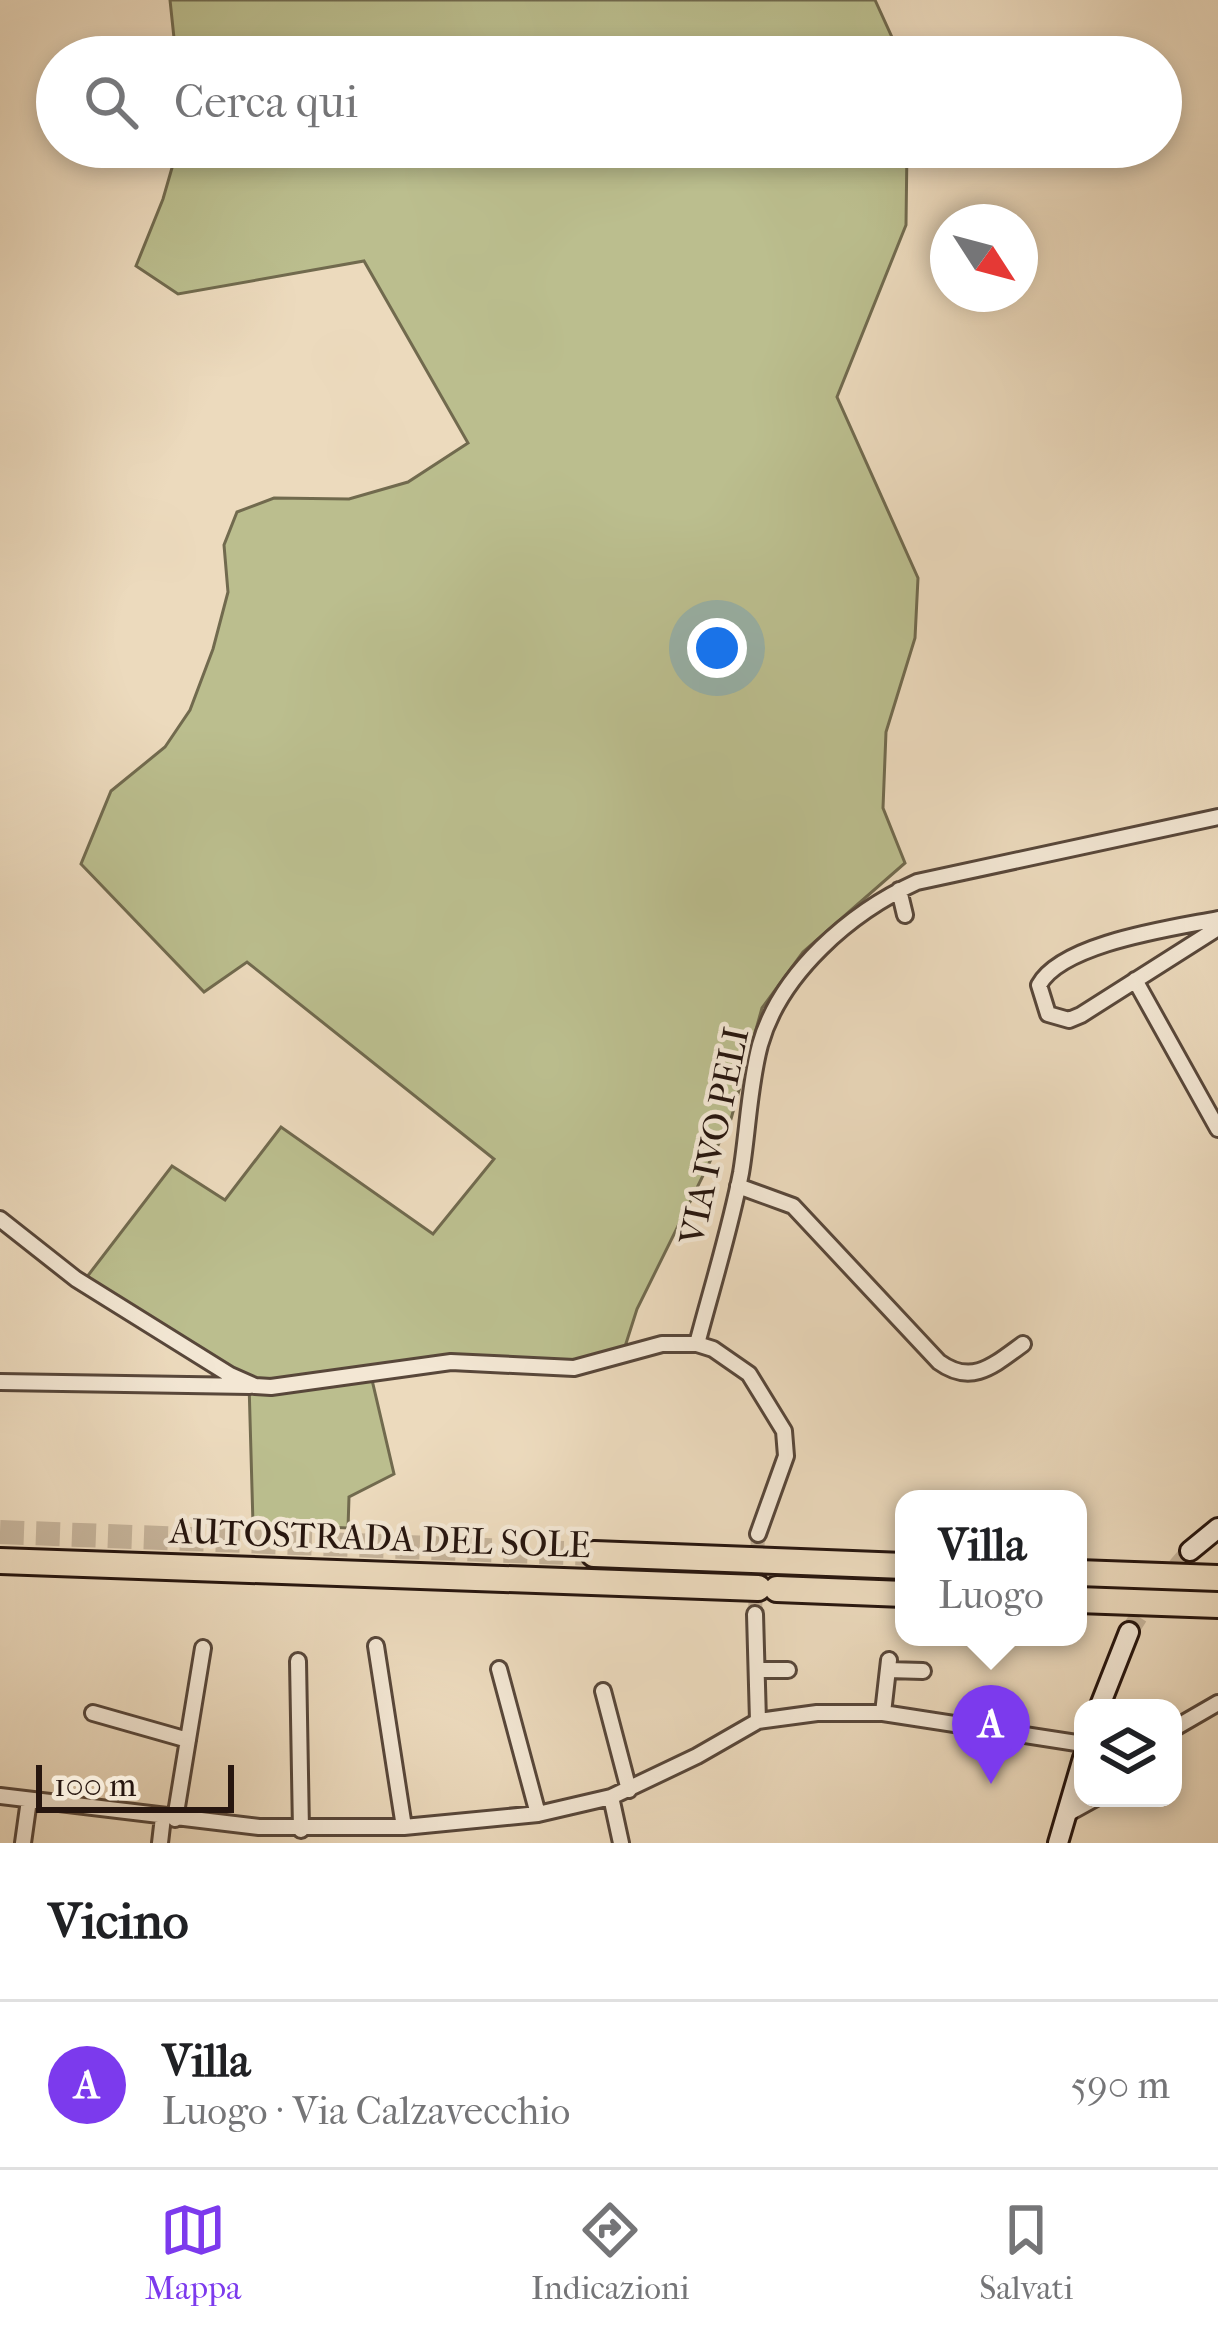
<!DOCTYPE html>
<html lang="it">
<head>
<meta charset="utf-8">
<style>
	:root { --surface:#fff; --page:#f2f2f2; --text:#202124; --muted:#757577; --line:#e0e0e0; --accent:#7c3aed }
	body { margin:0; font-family:"IM FELL French Canon",serif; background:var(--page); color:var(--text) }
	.controls { position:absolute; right:36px; bottom:36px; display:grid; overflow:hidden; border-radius:24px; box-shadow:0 6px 18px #0003 }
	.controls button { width:108px; height:108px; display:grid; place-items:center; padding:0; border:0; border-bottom:3px solid var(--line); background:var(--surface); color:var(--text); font:60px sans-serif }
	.compass { position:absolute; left:930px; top:204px; width:108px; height:108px; border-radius:50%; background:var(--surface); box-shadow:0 6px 18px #0003; rotate:126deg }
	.scale { position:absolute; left:36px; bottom:30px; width:198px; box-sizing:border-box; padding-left:12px; border:6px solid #27160f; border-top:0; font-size:33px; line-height:42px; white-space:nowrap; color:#27160f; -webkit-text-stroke:9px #f3e7d4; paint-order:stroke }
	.you { position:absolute; left:717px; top:648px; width:42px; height:42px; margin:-30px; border:9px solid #fff; border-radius:50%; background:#1a73e8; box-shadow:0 0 0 18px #1a73e833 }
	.badge { display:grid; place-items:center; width:78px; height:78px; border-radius:50%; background:var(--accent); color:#fff; font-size:39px; font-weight:700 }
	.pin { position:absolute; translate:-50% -99px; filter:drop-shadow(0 3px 6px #0008) }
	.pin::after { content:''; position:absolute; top:63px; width:42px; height:36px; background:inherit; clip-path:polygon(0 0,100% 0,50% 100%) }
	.popup { position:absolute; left:895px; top:1490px; width:192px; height:156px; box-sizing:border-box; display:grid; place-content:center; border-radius:24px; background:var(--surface); filter:drop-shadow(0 3px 9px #0005); font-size:39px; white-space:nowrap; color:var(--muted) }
	.popup b { font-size:45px; color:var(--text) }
	.popup::after { content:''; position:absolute; left:50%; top:100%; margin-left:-24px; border:24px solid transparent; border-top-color:var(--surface) }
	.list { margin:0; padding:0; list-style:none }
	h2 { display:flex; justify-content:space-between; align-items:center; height:156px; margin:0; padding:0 48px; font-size:51px }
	h2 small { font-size:39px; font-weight:400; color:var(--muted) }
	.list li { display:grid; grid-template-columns:78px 1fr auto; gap:36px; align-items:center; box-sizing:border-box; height:168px; padding:0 48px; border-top:3px solid var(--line) }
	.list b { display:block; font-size:45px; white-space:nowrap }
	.list p { margin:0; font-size:39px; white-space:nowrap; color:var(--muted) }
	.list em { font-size:39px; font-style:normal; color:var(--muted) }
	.icon { flex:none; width:66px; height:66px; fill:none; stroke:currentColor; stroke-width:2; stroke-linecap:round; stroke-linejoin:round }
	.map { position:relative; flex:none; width:1218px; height:1843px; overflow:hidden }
	.search { position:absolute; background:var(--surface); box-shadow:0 6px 18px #0003; left:36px; right:36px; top:36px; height:132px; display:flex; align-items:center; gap:30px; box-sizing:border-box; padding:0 42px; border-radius:66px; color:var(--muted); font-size:45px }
	.sheet { height:324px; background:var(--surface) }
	nav { display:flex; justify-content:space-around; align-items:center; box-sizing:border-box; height:168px; border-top:3px solid var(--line); background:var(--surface); font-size:33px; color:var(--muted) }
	nav a { display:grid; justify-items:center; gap:6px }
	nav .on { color:var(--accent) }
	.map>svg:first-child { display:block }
</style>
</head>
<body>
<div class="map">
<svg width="1218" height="1843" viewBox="0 0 1218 1843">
	<rect width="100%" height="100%" fill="#ecdabd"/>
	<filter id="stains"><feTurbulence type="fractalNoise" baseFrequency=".00167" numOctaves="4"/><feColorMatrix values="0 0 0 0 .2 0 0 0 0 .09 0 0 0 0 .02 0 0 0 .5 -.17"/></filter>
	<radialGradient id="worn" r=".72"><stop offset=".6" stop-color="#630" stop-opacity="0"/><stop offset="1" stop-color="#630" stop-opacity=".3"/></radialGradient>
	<!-- green -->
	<path fill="#bbbe8e" stroke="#716a4e" stroke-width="3" d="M170,0H875L901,57H176Z
		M178,147H907L906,225L837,397L918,578L915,638L886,732L883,808L905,863L803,952L762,1008L731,1119L637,1309L622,1356L576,1368L449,1358L369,1367L394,1474L349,1497L348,1528L253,1524L249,1383L83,1282L172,1166L225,1200L281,1127L433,1234L494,1159L247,962L204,992L81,864L111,791L165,747L190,710L213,649L228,592L224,545L237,512L274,498L349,499L408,482L468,443L364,261L178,294L136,266L163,199Z"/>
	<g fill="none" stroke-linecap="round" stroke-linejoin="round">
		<!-- street-tunnel -->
		<path stroke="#c5b39a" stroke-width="14" stroke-dasharray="14 7" stroke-linecap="butt" d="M755,1614L758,1534"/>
		<!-- secondary-tunnel -->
		<path stroke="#c5b39a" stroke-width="18" stroke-dasharray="18 9" stroke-linecap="butt" d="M1129,1632L1155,1591L1190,1551"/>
		<!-- highway-tunnel -->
		<path stroke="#c5b39a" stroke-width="24" stroke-dasharray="24 12" stroke-linecap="butt" d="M0,1532L594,1554"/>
		<defs>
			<path id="street" d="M899,890L905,915
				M1218,919C1173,928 1062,943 1039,985L1048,1014L1069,1020L1081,1015L1218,928
				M1135,980L1218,1129
				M738,1186L793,1206L939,1362C972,1386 994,1365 1023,1344
				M0,1219L76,1279L230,1375L255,1386L271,1387L451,1362L574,1368L662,1344H697L713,1349L749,1374L784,1431L786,1456L758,1534
				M697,1344C712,1287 730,1230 741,1173C748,1131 749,1086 760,1045C780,973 851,912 917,882L1218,817
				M0,1382L250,1386
				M755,1614L758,1721
				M376,1646L404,1827
				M298,1661L301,1830
				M499,1669L538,1814
				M757,1670H788
				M888,1670L923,1671
				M603,1691L629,1790
				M93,1713L188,1740
				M883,1713L889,1660
				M1173,1729L1218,1703
				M0,1796L259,1827H404L538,1814L611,1797L697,1756L758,1721L817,1713H883L1083,1744
				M611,1797L621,1843
				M1067,1814L1096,1798
				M175,1819L203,1648
				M23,1843L29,1800
				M160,1843L163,1817"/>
			<path id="secondary" d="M1190,1551L1218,1528
				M1099,1708L1129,1632
				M1058,1843L1083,1758"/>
			<path id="highway" d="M594,1554L904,1566
				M0,1561L758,1588
				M1078,1573L1218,1578
				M777,1589L904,1594
				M1078,1600L1218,1605"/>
		</defs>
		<!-- street casing -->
		<use href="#street" stroke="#58473a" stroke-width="20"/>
		<!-- secondary casing -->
		<use href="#secondary" stroke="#27160f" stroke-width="24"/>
		<!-- highway casing -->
		<use href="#highway" stroke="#27160f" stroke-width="30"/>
		<!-- street -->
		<use href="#street" stroke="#f3e7d4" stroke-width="14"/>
		<!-- secondary -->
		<use href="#secondary" stroke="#f3e7d4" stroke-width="18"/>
		<!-- highway -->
		<use href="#highway" stroke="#ecdabd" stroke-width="24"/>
	</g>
	<g text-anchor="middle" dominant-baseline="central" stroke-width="9" stroke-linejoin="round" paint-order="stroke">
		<!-- street labels -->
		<g font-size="36" fill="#27160f" stroke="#f3e7d4">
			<text transform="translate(714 1136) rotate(-78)">VIA IVO PELI</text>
			<text transform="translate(380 1538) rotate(2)">AUTOSTRADA DEL SOLE</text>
		</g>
	</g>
	<rect width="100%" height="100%" filter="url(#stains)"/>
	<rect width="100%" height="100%" fill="url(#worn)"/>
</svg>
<div class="controls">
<button><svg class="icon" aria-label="layers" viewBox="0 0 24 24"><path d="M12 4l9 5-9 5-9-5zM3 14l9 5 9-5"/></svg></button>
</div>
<svg class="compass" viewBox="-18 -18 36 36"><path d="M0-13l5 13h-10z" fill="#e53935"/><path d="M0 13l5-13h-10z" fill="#757577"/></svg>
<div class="scale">100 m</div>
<div class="you"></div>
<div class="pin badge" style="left:991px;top:1784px">A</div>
<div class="popup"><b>Villa</b>Luogo</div>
<div class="search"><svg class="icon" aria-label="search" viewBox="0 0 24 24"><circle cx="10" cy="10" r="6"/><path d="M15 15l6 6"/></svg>Cerca qui</div>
</div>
<section class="sheet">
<h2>Vicino<small></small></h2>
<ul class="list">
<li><span class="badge">A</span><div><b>Villa</b><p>Luogo · Via Calzavecchio</p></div><em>590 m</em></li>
</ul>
</section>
<nav>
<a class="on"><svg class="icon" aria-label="map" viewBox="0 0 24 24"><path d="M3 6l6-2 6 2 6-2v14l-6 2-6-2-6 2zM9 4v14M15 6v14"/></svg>Mappa</a>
<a><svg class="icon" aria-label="directions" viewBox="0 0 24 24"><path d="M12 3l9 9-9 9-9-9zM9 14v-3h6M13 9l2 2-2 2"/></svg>Indicazioni</a>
<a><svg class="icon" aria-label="saved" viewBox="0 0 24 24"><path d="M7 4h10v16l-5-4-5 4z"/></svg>Salvati</a>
</nav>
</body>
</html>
